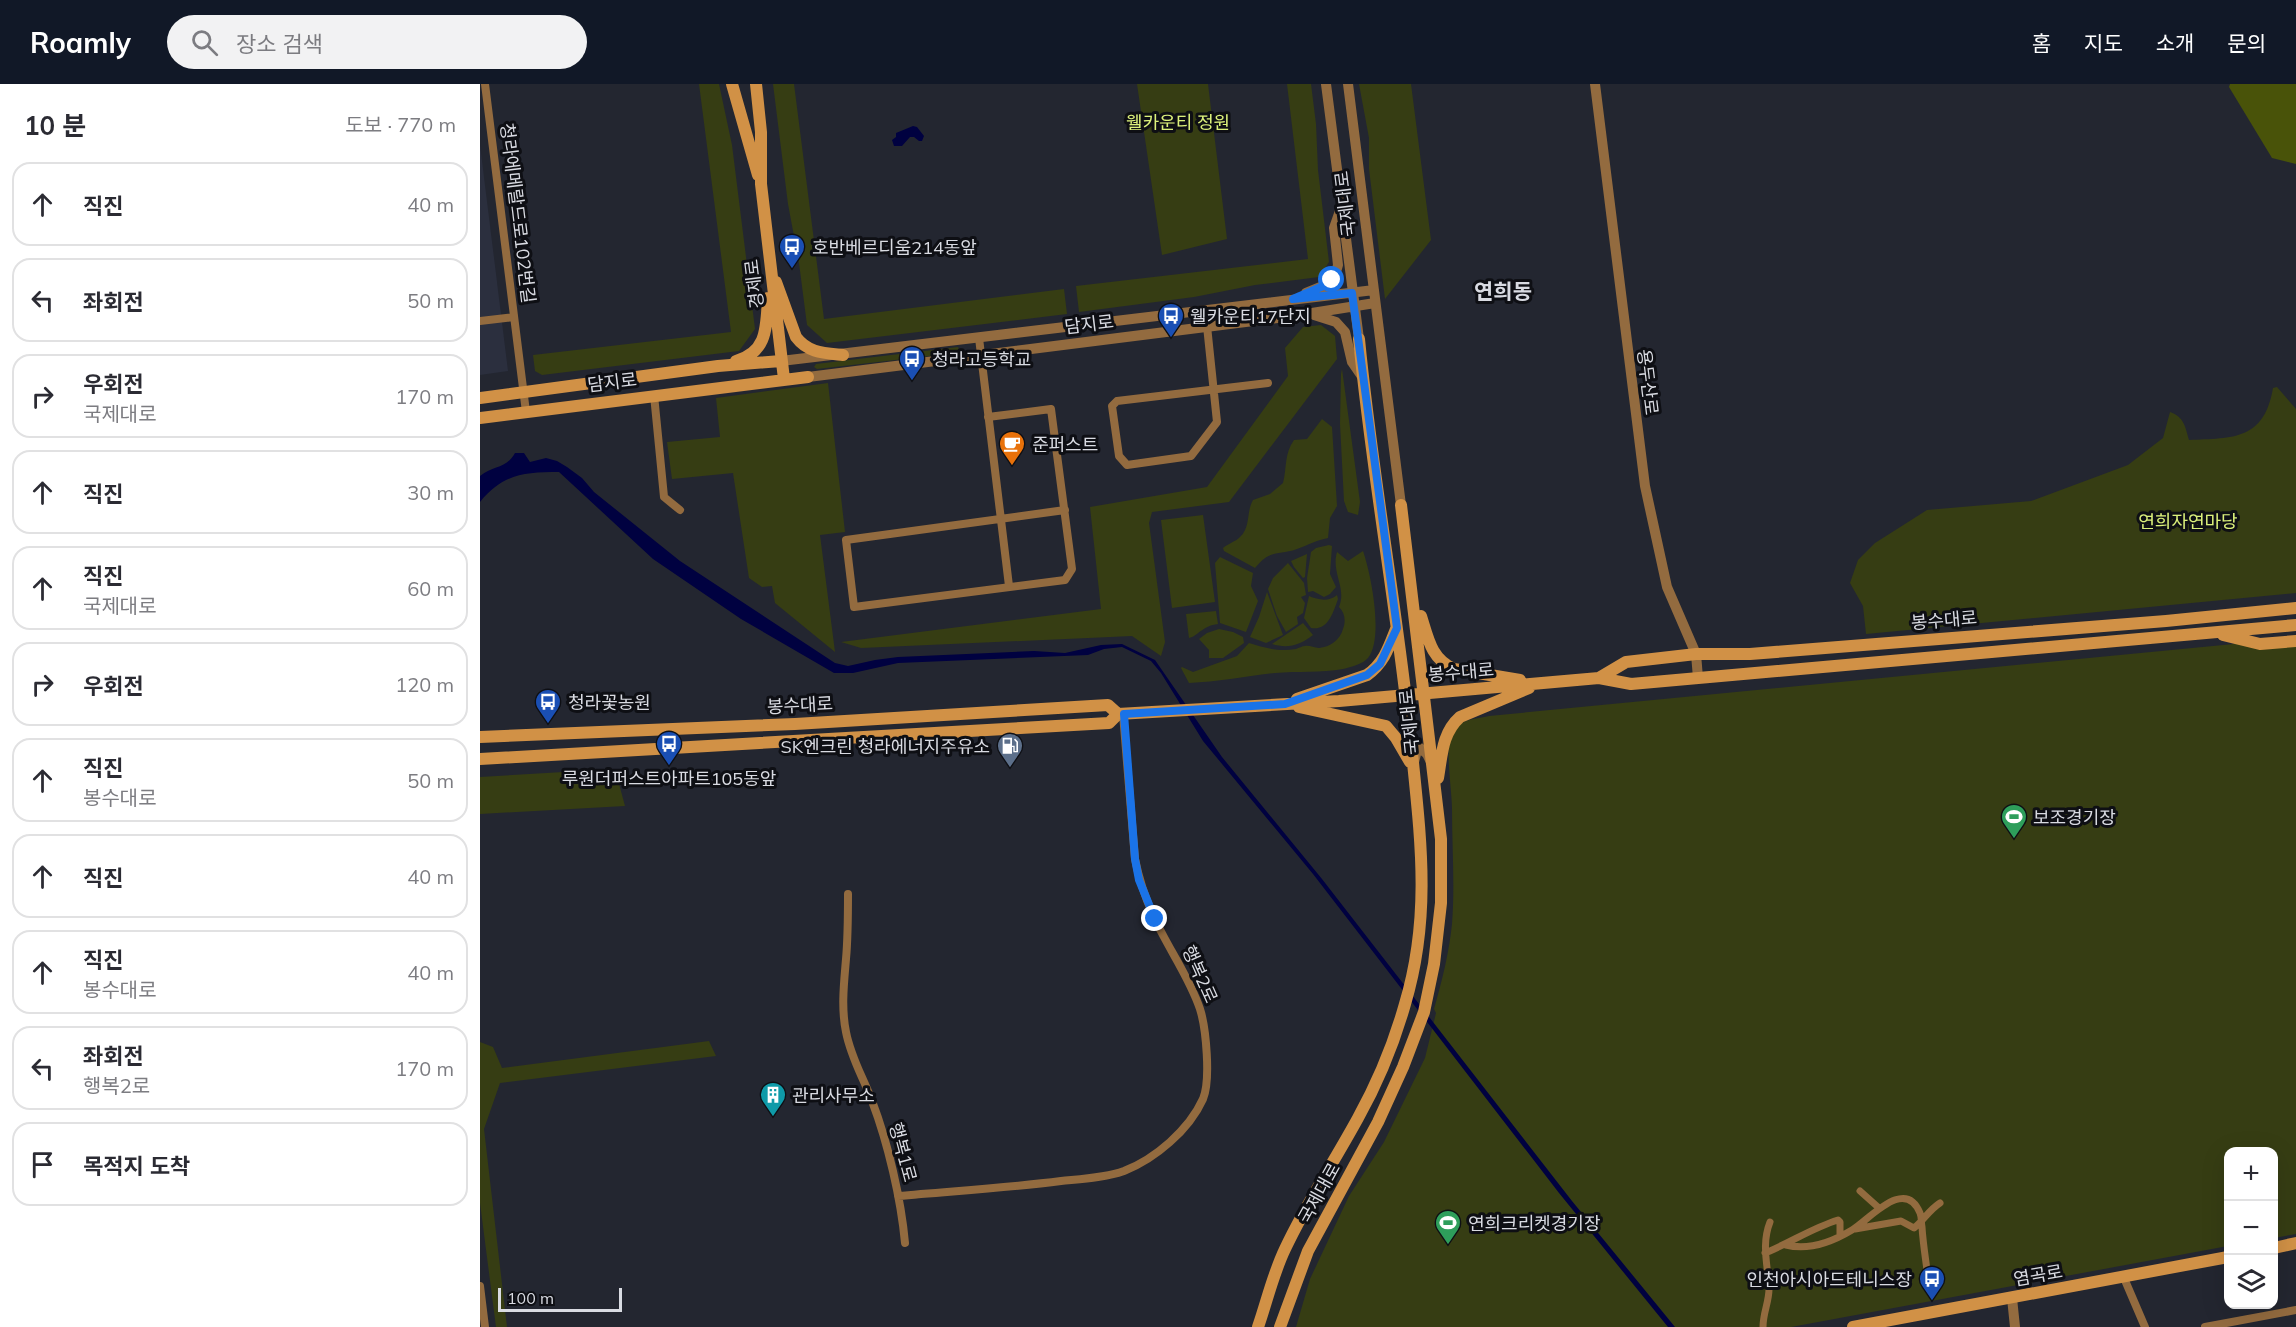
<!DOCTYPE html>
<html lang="ko">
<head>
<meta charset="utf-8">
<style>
	:root { --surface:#fff; --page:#f2f2f3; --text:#2b2b33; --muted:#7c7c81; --line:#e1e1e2; --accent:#111827 }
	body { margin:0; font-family:Mulish,"Noto Sans KR",sans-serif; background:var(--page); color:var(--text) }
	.controls { position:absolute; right:18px; bottom:18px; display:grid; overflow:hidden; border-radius:12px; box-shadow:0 6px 24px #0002 }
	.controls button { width:54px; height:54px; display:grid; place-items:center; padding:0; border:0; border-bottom:2px solid var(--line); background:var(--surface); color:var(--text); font:30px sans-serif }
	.scale { position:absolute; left:18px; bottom:15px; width:124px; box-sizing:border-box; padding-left:6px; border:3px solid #d9dbe2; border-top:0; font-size:16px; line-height:21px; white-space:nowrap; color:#d9dbe2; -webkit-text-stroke:4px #0e0f14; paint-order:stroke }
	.stop { position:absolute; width:18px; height:18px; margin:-14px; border:4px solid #1a73e8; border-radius:50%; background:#fff }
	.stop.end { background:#1a73e8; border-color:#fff; box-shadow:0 2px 6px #0008 }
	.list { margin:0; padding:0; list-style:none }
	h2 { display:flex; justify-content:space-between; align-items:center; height:78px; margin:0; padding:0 24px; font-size:26px }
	h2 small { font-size:20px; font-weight:400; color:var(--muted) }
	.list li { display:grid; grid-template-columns:39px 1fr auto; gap:18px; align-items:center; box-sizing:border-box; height:84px; margin:0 12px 12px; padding:0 12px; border:2px solid var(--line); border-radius:18px }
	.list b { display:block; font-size:22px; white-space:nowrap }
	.list p { margin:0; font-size:20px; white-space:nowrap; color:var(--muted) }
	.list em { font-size:20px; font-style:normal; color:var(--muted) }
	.icon { flex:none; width:33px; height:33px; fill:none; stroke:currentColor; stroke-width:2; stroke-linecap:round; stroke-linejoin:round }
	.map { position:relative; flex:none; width:1816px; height:1243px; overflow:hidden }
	header { display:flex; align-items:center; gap:36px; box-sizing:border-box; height:84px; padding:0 30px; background:var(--accent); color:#fff }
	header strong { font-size:28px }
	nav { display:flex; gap:33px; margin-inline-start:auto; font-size:21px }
	.search { width:420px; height:54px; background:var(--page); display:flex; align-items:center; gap:15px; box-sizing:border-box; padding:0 21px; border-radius:33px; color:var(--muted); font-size:22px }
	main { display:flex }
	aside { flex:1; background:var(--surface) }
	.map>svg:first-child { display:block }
</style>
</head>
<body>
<header>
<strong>Roamly</strong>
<div class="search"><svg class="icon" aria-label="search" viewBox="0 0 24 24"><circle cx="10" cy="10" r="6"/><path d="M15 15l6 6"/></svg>장소 검색</div>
<nav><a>홈</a><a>지도</a><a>소개</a><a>문의</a></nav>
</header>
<main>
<aside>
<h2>10 분<small>도보 · 770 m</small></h2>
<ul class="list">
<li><svg class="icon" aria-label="ahead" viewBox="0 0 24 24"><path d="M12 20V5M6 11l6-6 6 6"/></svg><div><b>직진</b></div><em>40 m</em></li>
<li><svg class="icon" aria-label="left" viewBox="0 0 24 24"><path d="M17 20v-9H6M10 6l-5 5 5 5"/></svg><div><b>좌회전</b></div><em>50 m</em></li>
<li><svg class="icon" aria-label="right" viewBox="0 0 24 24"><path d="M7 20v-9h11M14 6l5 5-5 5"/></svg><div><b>우회전</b><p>국제대로</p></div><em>170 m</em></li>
<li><svg class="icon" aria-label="ahead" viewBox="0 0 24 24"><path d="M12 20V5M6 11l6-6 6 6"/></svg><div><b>직진</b></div><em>30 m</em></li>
<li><svg class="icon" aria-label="ahead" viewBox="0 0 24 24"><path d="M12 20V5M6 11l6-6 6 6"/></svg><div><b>직진</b><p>국제대로</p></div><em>60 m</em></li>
<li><svg class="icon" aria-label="right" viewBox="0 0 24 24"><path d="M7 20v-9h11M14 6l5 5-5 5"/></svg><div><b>우회전</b></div><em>120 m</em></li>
<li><svg class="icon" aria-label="ahead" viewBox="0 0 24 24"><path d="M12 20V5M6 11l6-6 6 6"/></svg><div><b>직진</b><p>봉수대로</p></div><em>50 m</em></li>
<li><svg class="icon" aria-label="ahead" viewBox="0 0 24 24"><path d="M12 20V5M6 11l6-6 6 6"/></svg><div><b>직진</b></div><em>40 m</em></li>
<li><svg class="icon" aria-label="ahead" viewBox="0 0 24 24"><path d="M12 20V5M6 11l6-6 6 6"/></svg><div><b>직진</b><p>봉수대로</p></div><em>40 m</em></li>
<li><svg class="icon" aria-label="left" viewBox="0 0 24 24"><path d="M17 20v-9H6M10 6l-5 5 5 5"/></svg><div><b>좌회전</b><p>행복2로</p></div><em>170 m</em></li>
<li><svg class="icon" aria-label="arrive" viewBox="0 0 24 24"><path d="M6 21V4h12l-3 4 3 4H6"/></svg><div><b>목적지 도착</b></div></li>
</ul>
</aside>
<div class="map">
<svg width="1816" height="1243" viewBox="0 0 1816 1243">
	<rect width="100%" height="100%" fill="#232630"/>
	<!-- built -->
	<path fill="#2b2f3e" d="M0,61L28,287L0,291Z"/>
	<!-- green -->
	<path fill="#363d13" d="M219,0H239L252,61L275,245L259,267L62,291L55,287L53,271L251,248Z
		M293,0H314L344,235L584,205L587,230L347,259L327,241L319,179L308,120Z
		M657,0H728L747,155L682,171Z
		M807,0H831L836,40L838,86L849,178L839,193L775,201L714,213L599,228L596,202L828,175Z
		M879,0H931L951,156L905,215L889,85V54Z
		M841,241L855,252L857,275L749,418L672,428L669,439L685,558L681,572L652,552L381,564L361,558L621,525L610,423L727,403L808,292L805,264L823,243Z
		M478,263L480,267L476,269L337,285L334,283L336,280Z
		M862,285L880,418L878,431L868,428L864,417L860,340L861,290Z
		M348,299L365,448L340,451L355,568L295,519L292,502L282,503L269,494L253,389L192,395L187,358L240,353L236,314Z
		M1797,303L1816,325V509L1386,550L1383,522L1370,499L1378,476L1395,459L1447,426L1551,417L1648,381L1683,354L1690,328C1704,333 1705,342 1709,356C1754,354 1784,356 1793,304Z
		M842,335L852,343L857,422L850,434L848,454C837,456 828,461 817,465C798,472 791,464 775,484L744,467L743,464C749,459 755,458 760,453C771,443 766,428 773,416L790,410L803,399C807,384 804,370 814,356L827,355Z
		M723,431L735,518L692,524L681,436Z
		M849,461L852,462L850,490L856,503L850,510L844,513L833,507L828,508L827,494L831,468L836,464Z
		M883,467C891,490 904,554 888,574C883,580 871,583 863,585C841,589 817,587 795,589C766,592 738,598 709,599L701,584L702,583L713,588L757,572L769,559C785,564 799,568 816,565C819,564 822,562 825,562C829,561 834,564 839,564C850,563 860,556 863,545C866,537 865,529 859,523C867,504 851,489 857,468L868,477Z
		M827,470L825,493L823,494L814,483L811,477Z
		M740,473L773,489L771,502L778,517L766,548L740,539L735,479Z
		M808,479L824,499L826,511L821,513L825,519L823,529L817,533L818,540L806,548L797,532L788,505L793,494Z
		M787,508L803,551L786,559L770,553L779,533Z
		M857,511L858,515C853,529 848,547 831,544L824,534L829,512C838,516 849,518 857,511Z
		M736,527L738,540C722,542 718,552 709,554L706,530Z
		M823,539L833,551C820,561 808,565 792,560Z
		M739,545L753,548L763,553L764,559L743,574H729V566L719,555L727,549Z
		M1816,554V1150L1794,1154V1068H1748V1162L1311,1243H816L830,1195L869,1112L904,1058L945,974L956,929L954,925C962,897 969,869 972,840C975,802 972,763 972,725C972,707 965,665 971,652C979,634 993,636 1009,632Z
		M135,685L145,722L0,730V693Z
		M229,957L236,972L20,999L4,1045L27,1243H16L0,1119V958L13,963L22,984Z"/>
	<!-- forest -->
	<path fill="#495309" d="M1750,0H1816V80L1792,74L1749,3Z"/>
	<!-- water -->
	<path fill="#000140" d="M433,42L437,43L444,52L442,57H439L434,53H430L422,62H414L412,56L416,53V49Z
		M35,369H44L50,378L66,374L77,377L87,383L102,394L114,408L200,477L355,579L368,582L395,576L418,573L554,567L585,569L621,561L642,560L675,576L742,673L842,795L1092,1117L1195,1243H1188L1079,1109L833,790L723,657L681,589L671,577L642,563L624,565L608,571L418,579L373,589H354L261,535L173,475L79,388C44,388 23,390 0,418V392C14,381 26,385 35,369Z"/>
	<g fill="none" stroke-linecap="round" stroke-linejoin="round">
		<!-- pedestrian -->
		<path stroke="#936b3f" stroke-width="7" d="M1380,1107L1399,1124
			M1375,1145L1421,1137L1434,1144C1444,1136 1449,1126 1460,1119
			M1306,1161C1329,1167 1352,1158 1372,1146C1389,1136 1425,1092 1440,1129C1442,1134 1441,1138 1442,1143C1443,1160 1446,1177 1448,1194
			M1285,1169C1310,1159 1332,1144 1358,1136L1360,1138V1152
			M1283,1243C1283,1229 1289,1218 1289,1205C1288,1181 1281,1161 1290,1138"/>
		<!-- minor -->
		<path stroke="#936b3f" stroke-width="8" d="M5,0L46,328
			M0,237L34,233
			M727,242L737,338L711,372L647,381L639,372L632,322L637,317L788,299
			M499,254L529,502
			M174,311L184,413L200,426
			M508,333L571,325L592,485L585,496L374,523L366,456L585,426
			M368,810C368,832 368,853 366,875C364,899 361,924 366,948C371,974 383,993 392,1017C408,1059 421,1115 425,1159
			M418,1112C472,1107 527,1104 581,1097C601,1095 624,1094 644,1087C675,1075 709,1046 723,1015C731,996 726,944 720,925C709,892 687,863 673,831C665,813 659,795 655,775L643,630
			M1644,1194L1665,1243
			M0,1202L5,1243
			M1725,1243L1816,1226"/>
		<!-- tertiary -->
		<path stroke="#936b3f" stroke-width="10" d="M846,0L879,255
			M868,0L921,421
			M1115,0L1165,402L1187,503L1216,570L1218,594
			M826,209L848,200L856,188L858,181L854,144L860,127
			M834,231L856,238L865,248L872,278L883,294
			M301,277L894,206
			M328,293L813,232L895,219
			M934,678L937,666L940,664L947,670L951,678
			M1532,1214L1535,1243"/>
		<!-- secondary -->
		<path stroke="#d19146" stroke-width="12" d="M252,0L278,91
			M276,0L281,48V100L304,295
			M296,198L316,253C328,269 344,269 363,271
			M256,277C288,268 286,243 288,214
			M0,314L238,282L301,277
			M0,334L328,293
			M941,532C948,554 951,575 974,585L1040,596
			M1743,551L1780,560L1816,557
			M1119,594L1146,578L1216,570H1270L1686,537L1816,524
			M817,615L887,591C904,579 909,563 916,545
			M819,623L906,642L916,654L930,678
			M0,653L315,640L628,621L638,630
			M0,675L629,639L638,630L859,617L1119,594L1151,600L1816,541
			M958,694C962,671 962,649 980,633L1049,604
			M1794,1164L1816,1159
			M778,1243C787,1217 793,1190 805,1165C826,1120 854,1078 878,1034C898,998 914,959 925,920C952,830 940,750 931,659C917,524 892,390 879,255
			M800,1243L828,1167L898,1038L923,983L944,928L954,880L961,819V755L921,421
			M1373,1243L1748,1173"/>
	</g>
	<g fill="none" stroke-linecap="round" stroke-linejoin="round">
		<!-- route -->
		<path stroke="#1a73e8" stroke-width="8" d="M675,835L659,796L655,775L644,630L805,620L887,591L900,580L917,544L872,209L813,215L848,200L852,196"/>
	</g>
	<!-- icons -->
	<defs>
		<symbol id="bus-pin" viewBox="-11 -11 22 30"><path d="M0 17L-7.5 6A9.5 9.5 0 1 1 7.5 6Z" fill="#1a4fb4" stroke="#0e0f14"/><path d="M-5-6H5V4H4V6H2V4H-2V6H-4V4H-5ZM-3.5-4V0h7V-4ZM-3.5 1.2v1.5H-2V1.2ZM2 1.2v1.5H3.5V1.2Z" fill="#fff"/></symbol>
		<symbol id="cafe-pin" viewBox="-11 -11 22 30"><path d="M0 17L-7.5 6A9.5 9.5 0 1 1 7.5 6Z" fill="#e8710a" stroke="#0e0f14"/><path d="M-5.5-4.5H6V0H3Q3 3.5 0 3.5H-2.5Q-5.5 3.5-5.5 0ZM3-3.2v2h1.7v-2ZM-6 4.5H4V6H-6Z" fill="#fff"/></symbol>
		<symbol id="fuel-pin" viewBox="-11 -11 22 30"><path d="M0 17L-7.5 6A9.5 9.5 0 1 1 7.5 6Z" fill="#5c6f8a" stroke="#0e0f14"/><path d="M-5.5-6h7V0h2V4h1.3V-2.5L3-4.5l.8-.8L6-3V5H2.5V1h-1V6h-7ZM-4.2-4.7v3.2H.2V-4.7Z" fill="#fff"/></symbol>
		<symbol id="stadium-pin" viewBox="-11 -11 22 30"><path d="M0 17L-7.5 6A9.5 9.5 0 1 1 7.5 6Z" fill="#2e9e5b" stroke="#0e0f14"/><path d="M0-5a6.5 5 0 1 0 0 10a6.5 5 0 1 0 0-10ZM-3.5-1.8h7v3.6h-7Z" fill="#fff"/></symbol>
		<symbol id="building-pin" viewBox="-11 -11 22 30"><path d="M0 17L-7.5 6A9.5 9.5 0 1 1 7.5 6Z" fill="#0f9aa8" stroke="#0e0f14"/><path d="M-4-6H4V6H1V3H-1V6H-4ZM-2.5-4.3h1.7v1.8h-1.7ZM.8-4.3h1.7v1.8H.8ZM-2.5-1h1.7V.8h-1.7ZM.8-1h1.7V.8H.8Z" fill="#fff"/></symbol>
	</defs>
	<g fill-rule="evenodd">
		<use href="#bus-pin" x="297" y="148" width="30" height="40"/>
		<use href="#bus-pin" x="676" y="217" width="30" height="40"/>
		<use href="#bus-pin" x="417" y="260" width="30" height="40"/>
		<use href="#cafe-pin" x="517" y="345" width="30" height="40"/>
		<use href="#bus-pin" x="53" y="603" width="30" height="40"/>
		<use href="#bus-pin" x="174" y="645" width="30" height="40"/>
		<use href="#fuel-pin" x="515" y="647" width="30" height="40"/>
		<use href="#stadium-pin" x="1519" y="718" width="30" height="40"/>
		<use href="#building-pin" x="278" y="996" width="30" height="40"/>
		<use href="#stadium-pin" x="953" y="1124" width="30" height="40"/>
		<use href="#bus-pin" x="1437" y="1180" width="30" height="40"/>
	</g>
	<g text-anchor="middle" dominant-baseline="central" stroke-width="6" stroke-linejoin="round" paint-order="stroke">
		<!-- park labels -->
		<g font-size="18" fill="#dcf17b" stroke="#0e0f14">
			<text x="698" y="38">웰카운티 정원</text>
			<text x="1708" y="437">연희자연마당</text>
		</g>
		<!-- street labels -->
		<g font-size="18" fill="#d9dbe2" stroke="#0e0f14">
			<text transform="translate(865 120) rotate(-97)">국제대로</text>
			<text transform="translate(38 129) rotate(83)">청라에메랄드로102번길</text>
			<text transform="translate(274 200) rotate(-97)">경제로</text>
			<text transform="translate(609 240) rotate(-7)">담지로</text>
			<text transform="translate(132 298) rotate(-7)">담지로</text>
			<text transform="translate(1168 298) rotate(83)">용두산로</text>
			<text transform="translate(1464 536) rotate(-5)">봉수대로</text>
			<text transform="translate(981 588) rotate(-5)">봉수대로</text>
			<text transform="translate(320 621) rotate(-3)">봉수대로</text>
			<text transform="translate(929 638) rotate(-96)">국제대로</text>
			<text transform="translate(720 890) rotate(66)">행복2로</text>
			<text transform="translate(423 1068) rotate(75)">행복1로</text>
			<text transform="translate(839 1109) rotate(-61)">국제대로</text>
			<text transform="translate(1558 1191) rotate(-10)">염곡로</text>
		</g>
		<!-- poi labels -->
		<g font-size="18" fill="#d9dbe2" stroke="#0e0f14" text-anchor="start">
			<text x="332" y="163">호반베르디움214동앞</text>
			<text x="710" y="232">웰카운티17단지</text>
			<text x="452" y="275">청라고등학교</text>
			<text x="552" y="360">준퍼스트</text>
			<text x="88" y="618">청라꽃농원</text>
			<text x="510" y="662" text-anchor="end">SK엔크린 청라에너지주유소</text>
			<text x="189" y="694" text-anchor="middle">루원더퍼스트아파트105동앞</text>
			<text x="1553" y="733">보조경기장</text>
			<text x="312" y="1011">관리사무소</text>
			<text x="988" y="1139">연희크리켓경기장</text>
			<text x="1432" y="1195" text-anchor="end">인천아시아드테니스장</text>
		</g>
		<!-- quarter labels -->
		<g font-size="21" font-weight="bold" fill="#d9dbe2" stroke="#0e0f14">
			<text x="1023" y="207">연희동</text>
		</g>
	</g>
</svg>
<div class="controls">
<button>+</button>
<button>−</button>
<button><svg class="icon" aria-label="layers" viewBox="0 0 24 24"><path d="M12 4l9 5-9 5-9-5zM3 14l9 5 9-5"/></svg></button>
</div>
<div class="scale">100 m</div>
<div class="stop" style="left:852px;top:196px"></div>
<div class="stop end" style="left:675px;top:835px"></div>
</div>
</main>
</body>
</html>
